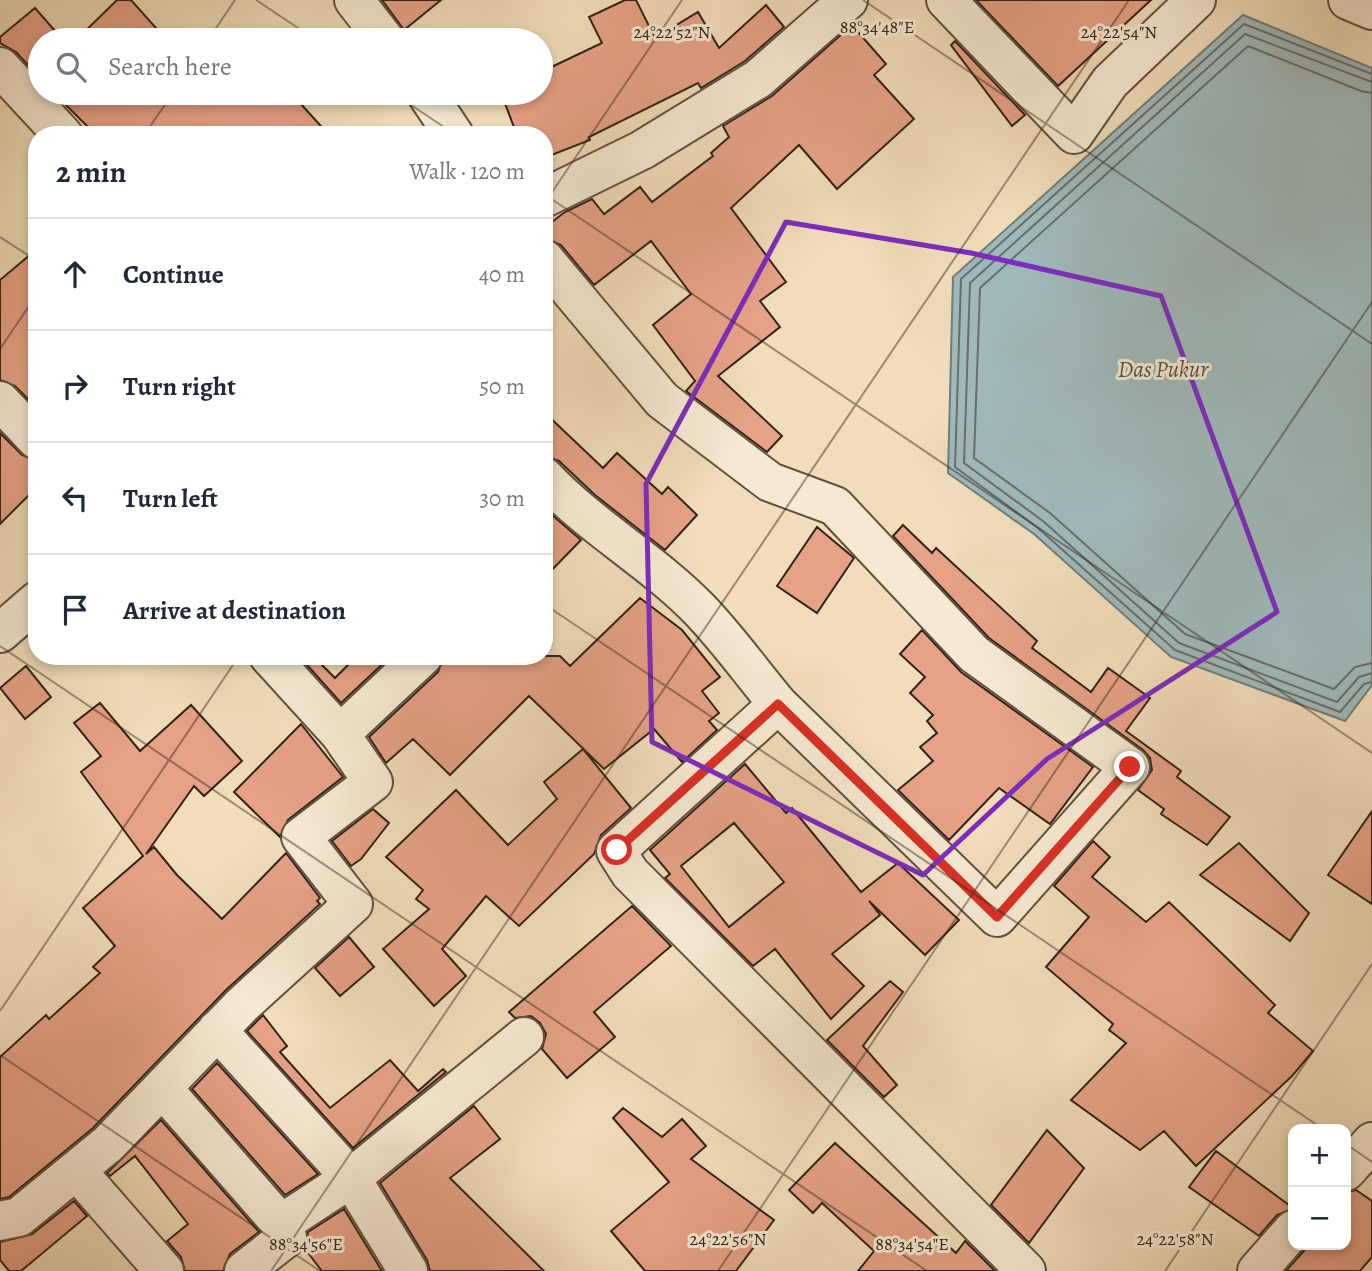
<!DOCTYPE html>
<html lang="en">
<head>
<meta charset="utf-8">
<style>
	:root { --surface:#fff; --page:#f2f2f3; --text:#1f2937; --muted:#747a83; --line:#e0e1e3 }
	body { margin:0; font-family:Alegreya,serif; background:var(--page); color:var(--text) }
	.controls { position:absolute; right:21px; bottom:21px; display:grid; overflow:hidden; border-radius:14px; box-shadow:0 4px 10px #0003 }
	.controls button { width:63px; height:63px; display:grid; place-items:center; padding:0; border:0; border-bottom:2px solid var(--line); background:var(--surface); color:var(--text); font:35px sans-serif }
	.stop { position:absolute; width:21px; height:21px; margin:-16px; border:5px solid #d93025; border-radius:50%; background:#fff }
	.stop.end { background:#d93025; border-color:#fff; box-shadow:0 2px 7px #0008 }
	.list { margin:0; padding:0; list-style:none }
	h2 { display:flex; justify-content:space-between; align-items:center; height:91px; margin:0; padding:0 28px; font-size:30px }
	h2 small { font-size:23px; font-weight:400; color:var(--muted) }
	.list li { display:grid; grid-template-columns:46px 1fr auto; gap:21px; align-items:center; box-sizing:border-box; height:112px; padding:0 28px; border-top:2px solid var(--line) }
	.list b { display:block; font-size:26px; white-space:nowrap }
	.list em { font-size:23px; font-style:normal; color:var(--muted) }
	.icon { flex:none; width:38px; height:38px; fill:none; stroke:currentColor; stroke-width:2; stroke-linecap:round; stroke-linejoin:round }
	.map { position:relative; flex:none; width:1372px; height:1271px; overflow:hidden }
	.search { position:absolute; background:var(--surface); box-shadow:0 4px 10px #0003; left:28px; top:28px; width:525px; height:77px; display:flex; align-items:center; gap:18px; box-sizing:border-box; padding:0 24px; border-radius:38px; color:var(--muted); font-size:26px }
	.panel { position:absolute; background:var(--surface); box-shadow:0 4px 10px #0003; left:28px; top:126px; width:525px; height:539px; border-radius:28px }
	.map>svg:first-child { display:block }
</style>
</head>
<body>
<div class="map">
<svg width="1372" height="1271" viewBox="0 0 1372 1271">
	<rect width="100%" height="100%" fill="#f1ddba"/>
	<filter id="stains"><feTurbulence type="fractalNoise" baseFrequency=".00286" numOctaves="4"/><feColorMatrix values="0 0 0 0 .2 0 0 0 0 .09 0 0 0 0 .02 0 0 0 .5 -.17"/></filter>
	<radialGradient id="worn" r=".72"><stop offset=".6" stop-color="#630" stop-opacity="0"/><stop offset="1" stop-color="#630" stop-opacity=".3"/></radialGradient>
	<!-- water -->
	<path fill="#9fb9bb" stroke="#737d79" stroke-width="2" d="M1243,15L1372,68V685L1345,721L1171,657L1034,534L948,473L953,277Z"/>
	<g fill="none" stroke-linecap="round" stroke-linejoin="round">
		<!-- shore -->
		<path stroke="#686e69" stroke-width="2" d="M1372,74L1244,24L961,279L955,467L1038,528L1175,650L1340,712L1364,684L1372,682
			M1372,82L1245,34L970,283L964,463L1043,521L1179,643L1337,702L1359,677L1372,673
			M1372,93L1361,91L1248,46L980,288L974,458L1050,513L1185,634L1334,689L1355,667L1372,663"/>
	</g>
	<!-- building -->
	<path fill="#e6a186" stroke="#302417" stroke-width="2" fill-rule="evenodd" d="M117,0H131L164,37L167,35L172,40H76Z
		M382,0H441L404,30Z
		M625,0H636L655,38L698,12L719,48L766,5L784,27L745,61L701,88L698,83L589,137L590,140L544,158V135H517L501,93H541V72L602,43L589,17Z
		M976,0H1151L1058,86Z
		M35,8L63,40H40V78L16,52L0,43V37Z
		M852,25L886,64L874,75L914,119L837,189L799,145L731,208L786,282L760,301L780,327L718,376L782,436L767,452L686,391L695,381L653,325L691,294L651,241L594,285L561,245L544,238V228L565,212L592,199L604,214L640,187L652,202L713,156L711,153L729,137L723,126L772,96Z
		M955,41L1025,115L1012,126L951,45Z
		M54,93H291L329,135H96Z
		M37,249V408L15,386L0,380V280Z
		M544,412L603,468L617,453L662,494L668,487L697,515L665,550L595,495L559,461L544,456Z
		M0,433L22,455L37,461V487L0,524Z
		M544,508L581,540L544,578Z
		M903,525L932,553L936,548L1037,641L1032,648L1091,692L1108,668L1150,698L1126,731L1181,771L1177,777L1230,817L1207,845L1161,814L1164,809L1138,790L1152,770L1150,758L1143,750L989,638L893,536Z
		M817,527L854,558L817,613L777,586Z
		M640,598L682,630L720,677L702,691L719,713L709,721L717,730L682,762L654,729L604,769L529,696L450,775L413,739L386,763L369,737L438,672L444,656H560L570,666Z
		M922,630L961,672L1093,767L1050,824L999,788L949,840L898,790L933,761L920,747L937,733L927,721L933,715L910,693L925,677L900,654Z
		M299,656H313L335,678L357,656H391L341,703Z
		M26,666L51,697L25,719L0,688Z
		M100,703L140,751L191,705L242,761L204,796L194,786L146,854L154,847L177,875L222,919L286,853L320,898L317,901L320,904L226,990L93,1128L9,1197L0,1199V1057L46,1015L49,1019L100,973L93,967L115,946L83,908L143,856L81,772L101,756L74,723Z
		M301,724L343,777L288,820L280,837L234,792Z
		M583,749L631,808L601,835L594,854L519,926L486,896L442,949L466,976L434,1006L383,949L429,909L416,899L423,890L386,857L456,790L508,845L557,799L544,782Z
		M745,764L786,813L792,808L861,892L898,863L959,920L925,955L869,901L880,915L832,954L864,986L831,1019L775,949L753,966L665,878L670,874L650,850ZM734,823L784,882L729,927L681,866Z
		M373,809L389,823L361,859L351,866L332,841Z
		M1372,811V904L1328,875Z
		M1093,841L1110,857L1092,877L1146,922L1169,902L1275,1005L1268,1013L1313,1051L1292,1076L1196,1166L1164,1131L1140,1150L1071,1100L1126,1043L1109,1030L1113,1024L1046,967L1089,917L1054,886Z
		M1239,843L1309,913L1290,941L1200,875Z
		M632,906L671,946L594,1012L615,1037L567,1078L542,1049L546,1034L540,1023L531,1016L515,1018L509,1012Z
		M349,937L374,967L340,996L315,968Z
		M890,981L903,992L863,1046L897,1085L884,1097L827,1040Z
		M263,1015L287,1046L280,1052L330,1108L390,1060L418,1091L443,1069L446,1072L353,1148L247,1031Z
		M217,1063L318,1174L285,1195L192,1089Z
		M474,1106L500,1139L450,1178L544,1271H430L427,1260L380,1183Z
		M623,1108L662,1137L682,1119L706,1146L691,1159L774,1220L736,1271H645L611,1231L669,1182L613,1118Z
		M161,1120L259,1232L230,1254L223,1271H185L181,1257L167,1241L188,1224L135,1156L110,1176L107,1173Z
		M1047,1130L1084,1168L1029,1243L991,1205Z
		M835,1143L956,1253L965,1241L995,1271H858L874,1251L822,1203L813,1213L789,1190Z
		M1216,1151L1293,1208V1209L1277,1215L1259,1236L1189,1187Z
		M1356,1190L1372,1201V1257L1360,1271H1286L1309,1245H1346V1192Z
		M74,1201L87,1216L21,1271H9L0,1260V1242L32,1234Z
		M344,1209L382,1271H322L305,1249L308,1232Z"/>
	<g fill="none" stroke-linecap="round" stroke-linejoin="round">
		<defs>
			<path id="minor" d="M354,0L385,40
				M946,0L1074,134L1110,82L1196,0
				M1348,0L1372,10
				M0,67L63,135
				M426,93L454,135
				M544,198L642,150L758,79L848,0
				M544,259L662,400L770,482L835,506L974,654L1130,767L997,917L778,704L616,851L630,873L1026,1271
				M0,401L37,440
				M544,477C591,527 651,560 699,609C727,638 752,673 778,704
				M0,633L37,601
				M340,734L423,656
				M217,1030L351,1178L524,1037
				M163,1089L281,1224
				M76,1170L164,1271
				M1346,1171L1372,1142
				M0,1221L19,1217L108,1144L242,1005L353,904L301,837L373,782L340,734L269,656
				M244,1271L287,1237L281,1224L351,1178L408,1271
				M1257,1271L1293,1230"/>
		</defs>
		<!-- minor casing -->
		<use href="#minor" stroke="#605240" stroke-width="42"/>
		<!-- minor -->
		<use href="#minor" stroke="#f6e9d2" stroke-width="38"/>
	</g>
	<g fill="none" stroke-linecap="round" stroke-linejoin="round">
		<!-- route -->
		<path stroke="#d93025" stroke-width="9" d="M617,850L778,704L997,917L1130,767"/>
	</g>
	<!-- marked area -->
	<path fill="none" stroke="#7b2cbf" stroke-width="5" stroke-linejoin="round" d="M786,222L971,253L1161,296L1277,612L1047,759L923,875L652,742L646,484Z"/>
	<!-- ticks -->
	<path fill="none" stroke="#302417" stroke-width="2" stroke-opacity="0.45" d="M256,0L316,40M863,0L1372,344M208,40L235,0M393,93L456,135M144,135L173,93M544,194L1372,753M544,204L682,0M0,237L37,261M0,349L37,294M544,604L1323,1129M0,646L927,1271M0,1011L239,656M0,1055L320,1271M1346,1144L1372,1162M271,1271L1129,0M718,1271L1372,302M1165,1271L1372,964"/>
	<g text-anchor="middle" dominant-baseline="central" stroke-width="6" stroke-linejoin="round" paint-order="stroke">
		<!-- water labels -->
		<g font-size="23" font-style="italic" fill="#515148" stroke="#f6e9d2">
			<text x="1163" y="369">Das Pukur</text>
		</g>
	</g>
	<g font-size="18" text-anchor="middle" fill="#302417" stroke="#f6e9d2" stroke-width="6" stroke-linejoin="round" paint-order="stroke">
		<text x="877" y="33">88°34'48"E</text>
		<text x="672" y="38">24°22'52"N</text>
		<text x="1119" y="38">24°22'54"N</text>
		<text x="728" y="1245">24°22'56"N</text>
		<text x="1175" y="1245">24°22'58"N</text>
		<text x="306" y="1250">88°34'56"E</text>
		<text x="912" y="1250">88°34'54"E</text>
	</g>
	<rect width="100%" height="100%" filter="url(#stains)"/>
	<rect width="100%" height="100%" fill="url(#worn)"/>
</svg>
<div class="controls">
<button>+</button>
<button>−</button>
</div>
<div class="stop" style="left:617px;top:850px"></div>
<div class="stop end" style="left:1130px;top:767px"></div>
<div class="search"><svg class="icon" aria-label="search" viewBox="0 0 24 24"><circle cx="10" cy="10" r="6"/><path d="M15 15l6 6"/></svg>Search here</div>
<section class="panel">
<h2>2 min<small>Walk · 120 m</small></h2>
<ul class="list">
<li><svg class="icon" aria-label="ahead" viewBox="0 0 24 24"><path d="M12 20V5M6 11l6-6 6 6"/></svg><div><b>Continue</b></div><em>40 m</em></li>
<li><svg class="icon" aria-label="right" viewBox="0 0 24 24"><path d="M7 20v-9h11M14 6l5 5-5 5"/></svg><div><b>Turn right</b></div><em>50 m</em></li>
<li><svg class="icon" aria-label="left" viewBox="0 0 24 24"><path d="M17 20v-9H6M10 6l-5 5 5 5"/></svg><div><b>Turn left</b></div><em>30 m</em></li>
<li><svg class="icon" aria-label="arrive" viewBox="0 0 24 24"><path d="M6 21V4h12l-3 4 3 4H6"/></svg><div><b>Arrive at destination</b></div></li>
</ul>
</section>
</div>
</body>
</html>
